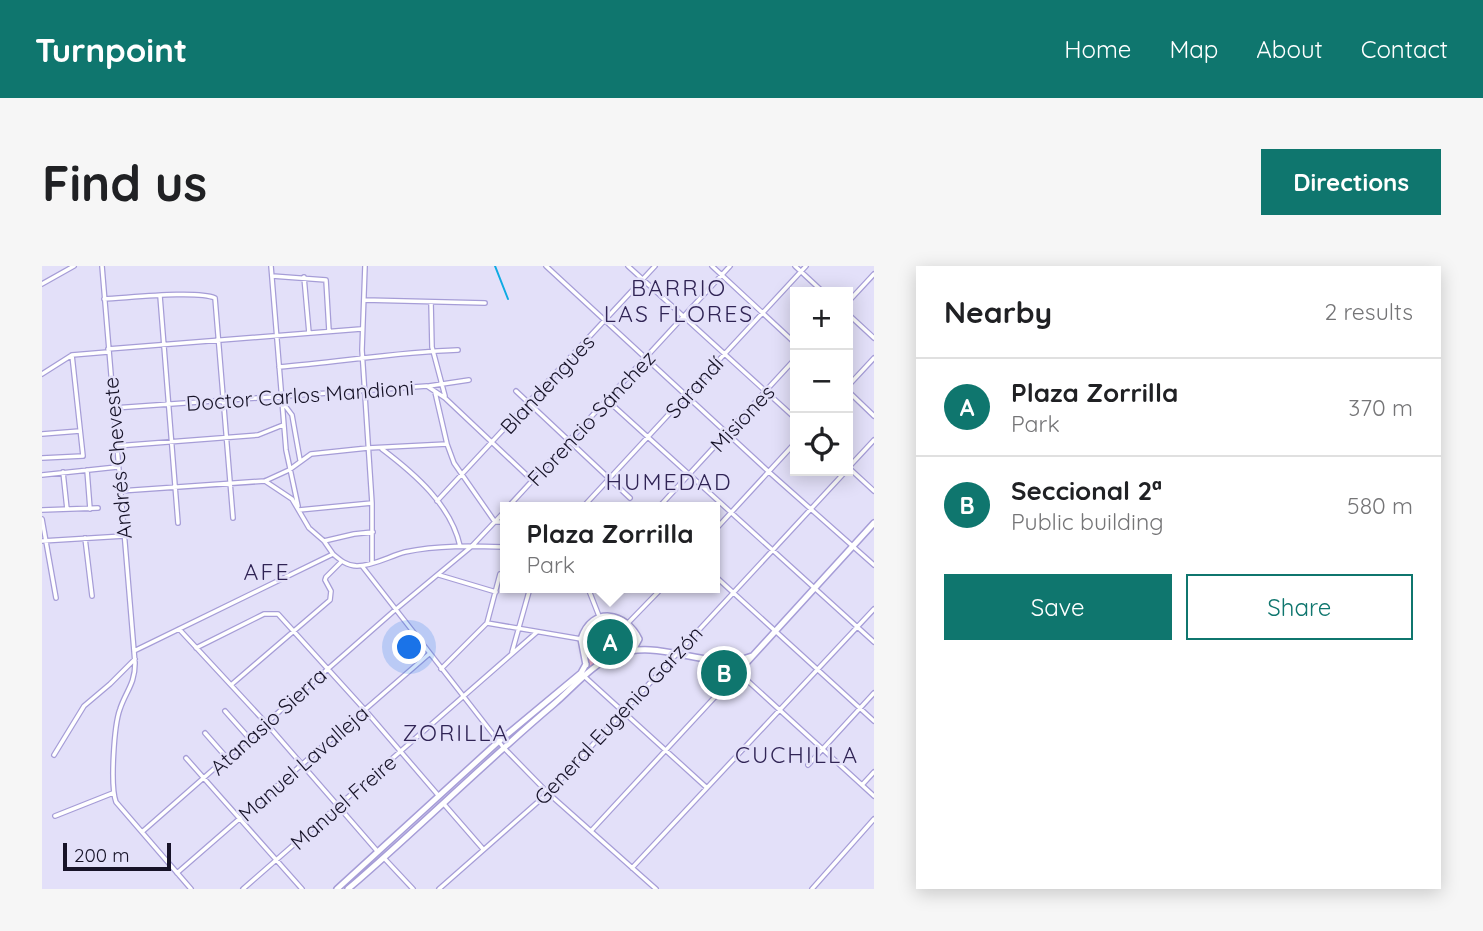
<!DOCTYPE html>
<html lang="en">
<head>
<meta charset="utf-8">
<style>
	:root { --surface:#fff; --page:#f6f6f6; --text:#202124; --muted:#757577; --line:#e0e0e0; --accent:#0f766e }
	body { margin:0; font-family:Quicksand,sans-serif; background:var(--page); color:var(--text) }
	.controls { position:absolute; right:21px; top:21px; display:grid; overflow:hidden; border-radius:0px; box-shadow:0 4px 18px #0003 }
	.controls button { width:63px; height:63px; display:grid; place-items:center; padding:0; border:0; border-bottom:2px solid var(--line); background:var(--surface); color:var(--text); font:35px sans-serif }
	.scale { position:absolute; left:21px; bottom:18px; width:108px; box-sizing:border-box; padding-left:7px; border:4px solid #171328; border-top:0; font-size:19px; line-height:24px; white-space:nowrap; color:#171328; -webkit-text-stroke:5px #e3e0f9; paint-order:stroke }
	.you { position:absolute; left:368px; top:382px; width:24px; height:24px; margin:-18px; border:5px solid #fff; border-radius:50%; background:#1a73e8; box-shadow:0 0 0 10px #1a73e833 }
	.badge { display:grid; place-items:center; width:46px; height:46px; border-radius:50%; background:var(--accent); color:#fff; font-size:23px; font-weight:700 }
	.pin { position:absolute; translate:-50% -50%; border:4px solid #fff; box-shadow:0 2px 7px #0006 }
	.popup { position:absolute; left:458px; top:236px; width:220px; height:91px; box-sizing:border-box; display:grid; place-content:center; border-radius:0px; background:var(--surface); filter:drop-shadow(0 2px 5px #0005); font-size:23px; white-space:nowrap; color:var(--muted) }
	.popup b { font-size:26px; color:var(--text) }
	.popup::after { content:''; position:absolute; left:50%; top:100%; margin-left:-14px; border:14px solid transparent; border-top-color:var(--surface) }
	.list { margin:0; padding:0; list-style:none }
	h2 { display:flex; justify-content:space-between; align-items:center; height:91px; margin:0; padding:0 28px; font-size:30px }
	h2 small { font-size:23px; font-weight:400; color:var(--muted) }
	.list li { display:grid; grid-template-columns:46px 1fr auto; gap:21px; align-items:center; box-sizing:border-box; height:98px; padding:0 28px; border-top:2px solid var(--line) }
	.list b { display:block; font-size:26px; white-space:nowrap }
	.list p { margin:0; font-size:23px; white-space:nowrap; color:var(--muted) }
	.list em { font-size:23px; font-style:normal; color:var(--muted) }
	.actions { display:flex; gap:14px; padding:21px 28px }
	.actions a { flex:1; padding:16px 0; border:2px solid var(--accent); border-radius:0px; text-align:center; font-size:24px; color:var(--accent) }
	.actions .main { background:var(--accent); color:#fff }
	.icon { flex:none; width:38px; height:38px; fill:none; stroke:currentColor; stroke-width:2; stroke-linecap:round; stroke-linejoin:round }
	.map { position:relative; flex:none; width:832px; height:623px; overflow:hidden; border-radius:0px }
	header { display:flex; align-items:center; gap:42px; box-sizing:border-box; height:98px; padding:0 35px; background:var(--accent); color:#fff }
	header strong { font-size:33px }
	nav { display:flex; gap:38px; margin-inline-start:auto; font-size:24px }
	.intro { display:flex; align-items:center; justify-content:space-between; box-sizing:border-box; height:168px; padding:0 42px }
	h1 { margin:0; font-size:49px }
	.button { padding:18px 32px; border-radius:0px; background:var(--accent); color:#fff; font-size:24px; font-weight:700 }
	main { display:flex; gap:42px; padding:0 42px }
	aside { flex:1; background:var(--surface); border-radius:0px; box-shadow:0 4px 18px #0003 }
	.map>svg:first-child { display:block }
</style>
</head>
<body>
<header>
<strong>Turnpoint</strong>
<nav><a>Home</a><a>Map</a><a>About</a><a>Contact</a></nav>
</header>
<div class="intro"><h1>Find us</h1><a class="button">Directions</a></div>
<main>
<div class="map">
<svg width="832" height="623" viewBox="0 0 832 623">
	<rect width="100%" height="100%" fill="#e3e0f9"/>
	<!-- green -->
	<path fill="#feb7d6" d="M564,352L586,359L594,373L590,382L570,388L548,402C541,382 539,358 564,352Z"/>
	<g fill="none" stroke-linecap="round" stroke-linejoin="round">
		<!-- stream -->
		<path stroke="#0eaae3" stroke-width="2" d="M453,0L466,33"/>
		<defs>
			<path id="minor" d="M60,0L93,397C93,418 84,425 78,443C72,459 68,520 74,536L149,623
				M229,0L244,184L256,240
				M323,0L320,84L330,237V297
				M504,0L727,206L832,299
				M586,0L753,152
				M670,0L753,77
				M753,0L781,26
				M230,10L284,14L287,65
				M262,11L267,67
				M0,18L32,0
				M118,30L136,257
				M62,33C86,32 154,24 173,32L191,252
				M322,34L443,37
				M389,36L390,81L403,130
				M806,36L832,8
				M806,48L832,72
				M66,83L319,63
				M237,101C297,96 356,86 416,84
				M0,108L30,89L66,86
				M387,120L427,114
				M806,120L832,92
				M474,125L588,232
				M806,125L832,150
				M393,126L405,178
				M565,134L832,376
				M241,137L250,149L258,194
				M72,142L385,120L403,132L491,215
				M0,168L38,165
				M74,180L216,169L241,159
				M340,183C373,208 409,239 418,280
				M0,192L41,190L30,89
				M806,202L832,174
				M807,202L832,225
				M45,204L48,243
				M21,206L25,243
				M0,209L75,201
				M223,215L250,233L267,262L282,275L291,288
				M78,225L223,215L247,204L269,188L326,182L405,178L412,197L453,256
				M395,235L613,0
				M466,241L688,0
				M541,241L764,0
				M617,241L753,93
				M0,244L56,242
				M257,244L330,237
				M0,253L14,332
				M453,256H463
				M673,264L753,177
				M43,272L50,330
				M0,275L82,270
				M282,275L312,268L331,266
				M320,300L461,481L506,527L614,623
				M397,309L454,326
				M673,310L832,455
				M546,322L557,350
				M445,357L539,373
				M586,357L620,322
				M137,363L224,457L336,586
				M154,382L222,348H236L323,444L396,529
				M92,385L291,288C298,294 305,300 315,300C331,300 348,290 363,286C396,279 430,280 463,281
				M470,386L488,322
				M399,403L445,357L458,308
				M543,411L664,521
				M189,419L288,334L289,325L283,314L284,311L299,296
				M183,445L207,472
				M163,467L185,492
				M12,489L42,440L68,418L93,393
				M144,492L260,623
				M766,499L832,427
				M820,519L832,506
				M401,537L441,583
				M13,550L71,527
				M549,565L696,406L832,530
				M100,566L353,344L430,280L463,245
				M342,592L371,623
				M590,602L832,343
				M135,607L387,388
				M201,623L495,366
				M397,623L506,527L804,205
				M770,623L832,553"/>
			<path id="secondary" d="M684,397L696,406L832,257
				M544,399L539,373C550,339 584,346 597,373L591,384
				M295,623L456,476L539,407L544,398
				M306,623C376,563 441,498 512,438C531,422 551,397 574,389C619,371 666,407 710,390"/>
		</defs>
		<!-- minor casing -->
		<use href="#minor" stroke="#a69dd7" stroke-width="6"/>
		<!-- secondary casing -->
		<use href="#secondary" stroke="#a69dd7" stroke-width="8"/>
		<!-- minor -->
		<use href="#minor" stroke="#fff" stroke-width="3.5"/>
		<!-- secondary -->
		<use href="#secondary" stroke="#fff" stroke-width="5"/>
	</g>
	<g text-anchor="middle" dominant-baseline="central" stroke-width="5" stroke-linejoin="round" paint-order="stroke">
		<!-- street labels -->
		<g font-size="21" fill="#171328" stroke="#e3e0f9">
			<text transform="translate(505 118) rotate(-47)">Blandengues</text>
			<text transform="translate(652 121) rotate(-48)">Sarandí</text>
			<text transform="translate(258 129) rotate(-4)">Doctor Carlos Mandioni</text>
			<text transform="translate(549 152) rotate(-47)">Florencio Sánchez</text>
			<text transform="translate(700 152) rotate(-47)">Misiones</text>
			<text transform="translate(75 192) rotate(-95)">Andrés Cheveste</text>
			<text transform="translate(576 449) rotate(-47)">General Eugenio Garzón</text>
			<text transform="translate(226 455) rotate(-42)">Atanasio Sierra</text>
			<text transform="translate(261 497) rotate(-41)">Manuel Lavalleja</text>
			<text transform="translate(301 536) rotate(-41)">Manuel Freire</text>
		</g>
		<!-- neighbourhood labels -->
		<g font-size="23" letter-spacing="2" fill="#302455" stroke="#e3e0f9">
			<text x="637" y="21">BARRIO<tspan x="637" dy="26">LAS FLORES</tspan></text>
			<text x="627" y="215">HUMEDAD</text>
			<text x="225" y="305">AFE</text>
			<text x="414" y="466">ZORILLA</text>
			<text x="755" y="488">CUCHILLA</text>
		</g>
	</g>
</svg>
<div class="controls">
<button>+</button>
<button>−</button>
<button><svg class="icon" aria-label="locate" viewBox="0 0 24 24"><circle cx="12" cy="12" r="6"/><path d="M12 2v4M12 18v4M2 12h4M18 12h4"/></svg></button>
</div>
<div class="scale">200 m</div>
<div class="you"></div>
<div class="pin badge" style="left:568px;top:376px">A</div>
<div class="popup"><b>Plaza Zorrilla</b>Park</div>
<div class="pin badge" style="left:682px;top:407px">B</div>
</div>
<aside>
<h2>Nearby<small>2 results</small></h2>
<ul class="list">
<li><span class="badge">A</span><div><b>Plaza Zorrilla</b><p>Park</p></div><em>370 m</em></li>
<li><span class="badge">B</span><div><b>Seccional 2ª</b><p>Public building</p></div><em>580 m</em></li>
</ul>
<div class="actions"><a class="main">Save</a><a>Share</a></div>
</aside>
</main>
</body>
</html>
